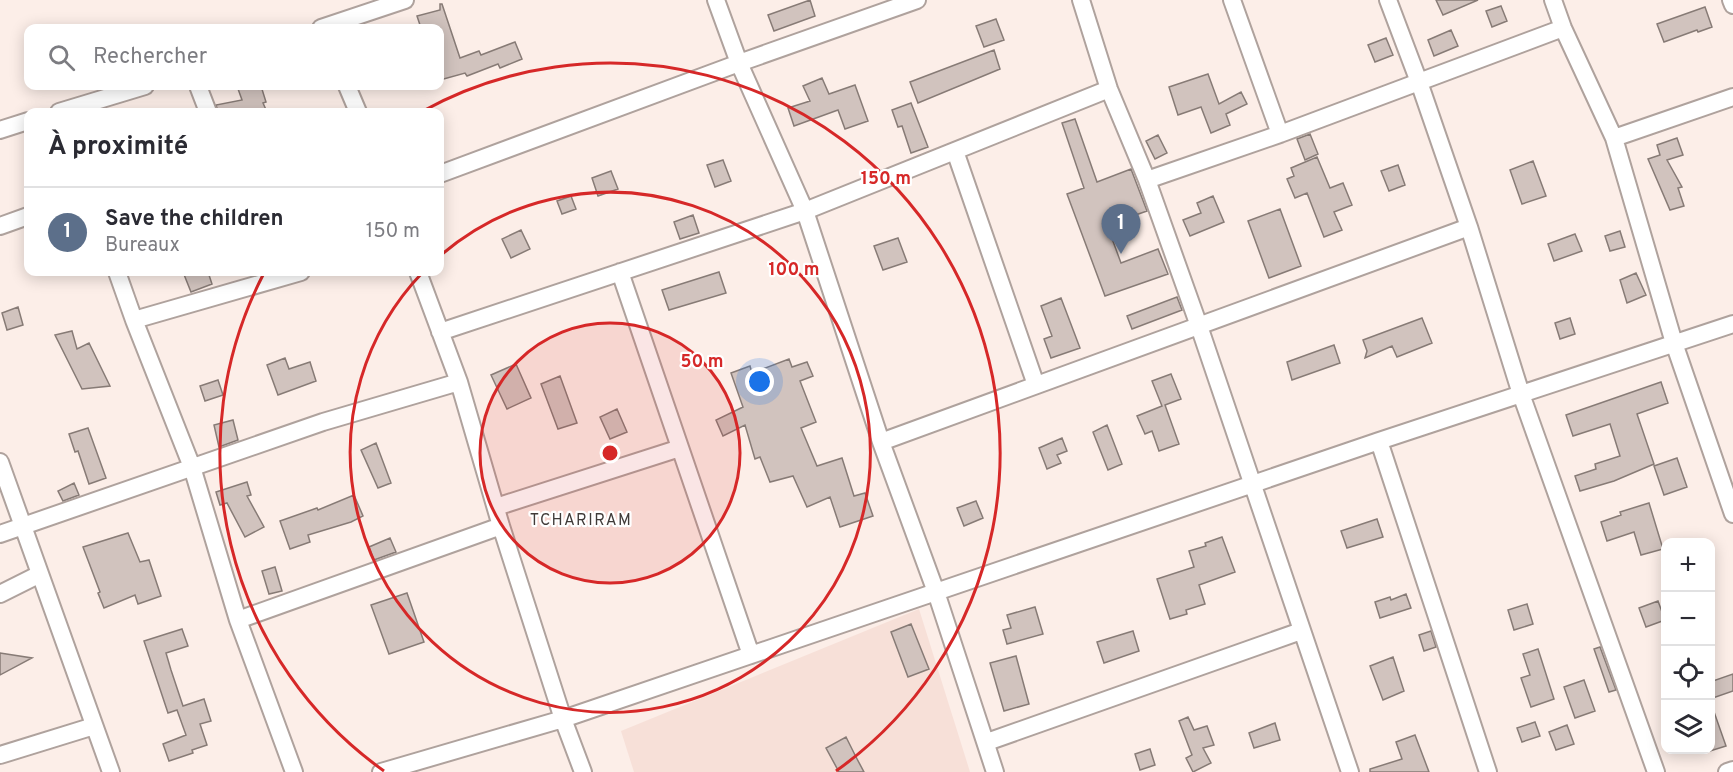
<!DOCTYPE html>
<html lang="fr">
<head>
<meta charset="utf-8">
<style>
	:root { --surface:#fff; --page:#f7f7f7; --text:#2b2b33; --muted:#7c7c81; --line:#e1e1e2; --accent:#3d7d91 }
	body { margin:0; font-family:Overpass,sans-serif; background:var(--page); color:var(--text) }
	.controls { position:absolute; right:18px; bottom:18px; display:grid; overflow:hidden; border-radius:12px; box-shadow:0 3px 15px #0003 }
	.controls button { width:54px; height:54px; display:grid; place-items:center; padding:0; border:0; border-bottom:2px solid var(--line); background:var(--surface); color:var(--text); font:30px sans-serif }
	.you { position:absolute; left:760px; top:382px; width:21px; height:21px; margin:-15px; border:4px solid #fff; border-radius:50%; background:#1a73e8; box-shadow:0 0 0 9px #1a73e833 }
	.badge { display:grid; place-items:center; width:39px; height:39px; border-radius:50%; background:var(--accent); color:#fff; font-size:20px; font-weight:700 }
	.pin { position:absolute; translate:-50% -50px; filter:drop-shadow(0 2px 3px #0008) }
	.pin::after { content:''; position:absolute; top:32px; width:21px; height:18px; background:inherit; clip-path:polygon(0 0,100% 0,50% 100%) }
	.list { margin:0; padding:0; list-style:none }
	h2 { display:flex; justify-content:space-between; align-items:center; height:78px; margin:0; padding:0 24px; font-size:26px }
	h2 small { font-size:20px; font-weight:400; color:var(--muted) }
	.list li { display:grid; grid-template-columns:39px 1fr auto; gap:18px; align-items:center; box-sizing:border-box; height:90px; padding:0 24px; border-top:2px solid var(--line) }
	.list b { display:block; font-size:22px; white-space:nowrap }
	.list p { margin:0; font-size:20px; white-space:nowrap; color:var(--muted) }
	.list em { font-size:20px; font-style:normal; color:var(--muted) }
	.icon { flex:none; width:33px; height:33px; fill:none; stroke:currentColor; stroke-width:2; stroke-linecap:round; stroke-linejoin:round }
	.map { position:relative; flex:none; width:1733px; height:772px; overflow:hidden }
	.search { position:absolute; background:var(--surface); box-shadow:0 3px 15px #0003; left:24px; top:24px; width:420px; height:66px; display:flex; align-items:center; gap:15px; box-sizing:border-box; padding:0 21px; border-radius:12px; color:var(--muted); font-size:22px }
	.panel { position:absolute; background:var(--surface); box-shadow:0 3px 15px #0003; left:24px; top:108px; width:420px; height:168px; border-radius:12px }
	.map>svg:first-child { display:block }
</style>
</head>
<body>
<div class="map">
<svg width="1733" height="772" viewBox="0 0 1733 772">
	<rect width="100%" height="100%" fill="#fceee8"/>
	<!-- built -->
	<path fill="#f7e0d8" d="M919,609L970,772H634L621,731Z"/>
	<!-- building -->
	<path fill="#d1c3be" stroke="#877b76" stroke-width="1.5" d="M810,0L815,16L774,31L768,15Z
		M1436,0H1478L1443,15Z
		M440,4H442L460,58L479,51L481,55L515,42L522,59L500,68L498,64L467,76L465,73L440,80V28H421L417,16L440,10Z
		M1501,6L1507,21L1492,27L1486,11Z
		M1705,7L1712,27L1698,32L1697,30L1664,42L1657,24Z
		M996,19L1004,40L984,47L976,26Z
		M1451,30L1458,46L1434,56L1428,40Z
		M1386,38L1393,55L1375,62L1368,45Z
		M994,50L1000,69L918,103L910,82Z
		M1208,74L1219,104L1241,92L1247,104L1226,114L1230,125L1211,133L1201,107L1178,115L1169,87Z
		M822,78L829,94L855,85L868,121L845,129L838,110L794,126L788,108L810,101L803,86Z
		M237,86H261L266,102L263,103L267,112H218L216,105L242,100Z
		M911,103L928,147L911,153L902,126L898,127L892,110Z
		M1075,119L1097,182L1131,169L1147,211L1107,225L1121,263L1158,249L1168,274L1105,296L1067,194L1084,188L1062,123Z
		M1310,134L1318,154L1305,160L1297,139Z
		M1158,135L1167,153L1155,159L1146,141Z
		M1677,138L1683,155L1667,160L1682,187L1678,188L1684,206L1670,210L1648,159L1660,155L1657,145Z
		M1317,157L1330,188L1343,183L1352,205L1334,212L1342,230L1324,237L1307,193L1295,198L1287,179L1294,176L1291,168Z
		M723,160L731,181L715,187L707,165Z
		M1533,161L1546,196L1522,204L1510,170Z
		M1398,165L1405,185L1389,191L1381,171Z
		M611,171L618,189L598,196L592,178Z
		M571,196L576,209L562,214L557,201Z
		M1213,196L1224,222L1190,236L1183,220L1201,213L1197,203Z
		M1280,209L1301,266L1269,278L1248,221Z
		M693,215L699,233L680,239L674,222Z
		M521,230L530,249L511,258L502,239Z
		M1620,231L1625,247L1610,251L1605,236Z
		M1575,234L1582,251L1554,261L1548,244Z
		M898,238L907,262L883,270L874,246Z
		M183,272H208L212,284L191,292Z
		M719,272L726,293L669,310L662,290Z
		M1636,273L1646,295L1627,303L1620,280Z
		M1177,297L1182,310L1132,329L1127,316Z
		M1061,298L1080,348L1051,358L1044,339L1052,336L1041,306Z
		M18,307L23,325L7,330L2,313Z
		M1422,318L1432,343L1397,357L1392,346L1365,358L1367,351L1363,340Z
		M1570,318L1575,334L1560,339L1555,323Z
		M72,331L77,349L89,343L110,386L82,389L55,335Z
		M1334,345L1340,363L1292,380L1287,362Z
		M285,358L289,369L310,362L316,381L278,395L267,365Z
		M789,359L792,367L807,362L813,376L800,381L816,422L801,428L817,466L842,458L854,496L865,493L873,516L840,527L830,497L807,507L793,476L770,482L760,457L755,459L745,425L723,436L716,420L743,407L731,373L750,366L752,373Z
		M516,364L531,398L507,409L491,375Z
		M1171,374L1181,399L1165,405L1179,444L1159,451L1152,431L1145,434L1137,416L1162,406L1152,381Z
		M560,376L577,423L558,429L541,384Z
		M218,380L223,395L205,401L200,386Z
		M1661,382L1668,403L1637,414L1654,464L1614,481L1580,491L1575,476L1596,469L1595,464L1620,456L1610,424L1573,436L1566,415Z
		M617,409L627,432L610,439L600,417Z
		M233,420L238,440L219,447L214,425Z
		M1107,425L1122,464L1108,470L1093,432Z
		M88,428L106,478L89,484L78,451L75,452L69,434Z
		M1062,438L1067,451L1057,455L1061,463L1047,469L1039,448Z
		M376,443L391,483L378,488L361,450Z
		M1677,458L1687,487L1664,495L1654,466Z
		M247,482L251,495L247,496L264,527L245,537L227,503L220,505L216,492Z
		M74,483L79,495L63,501L58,491Z
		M354,495L363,516L351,522L308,535L310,542L290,549L280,521L317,508L318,510Z
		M976,501L983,518L964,526L957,508Z
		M1649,503L1663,549L1641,555L1634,532L1607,541L1601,522L1621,515L1620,512Z
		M1377,519L1383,537L1347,548L1341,531Z
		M128,533L140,562L149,560L161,596L138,604L135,595L104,608L98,593L100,592L83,547Z
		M1222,537L1235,572L1199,585L1205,604L1186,610L1187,614L1170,619L1157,579L1194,567L1189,551L1206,546L1205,543Z
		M390,538L396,552L374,560L369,547Z
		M275,567L282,591L269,594L262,571Z
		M407,593L424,642L389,654L371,605Z
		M1406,594L1411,608L1380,618L1375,602L1390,597L1391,600Z
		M1658,601L1665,620L1646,627L1639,608Z
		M1527,604L1533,624L1514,630L1508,610Z
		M1035,607L1043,634L1007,644L1003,630L1011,628L1007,615Z
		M911,624L929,669L908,677L891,632Z
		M182,629L188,646L166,653L171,670L183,706L204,699L211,721L200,724L207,745L192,750L193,753L169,761L163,744L186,735L177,710L168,713L144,641Z
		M1133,631L1139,651L1104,663L1097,642Z
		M1431,631L1436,647L1424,651L1419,635Z
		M1600,647L1616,690L1609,692L1594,649Z
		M1538,649L1554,699L1531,707L1521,678L1530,675L1523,654Z
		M0,653L32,658L0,675Z
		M1016,656L1029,704L1004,711L990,663Z
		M1393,657L1404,691L1383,700L1370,666Z
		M1733,674V691L1710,699V682Z
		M1584,680L1595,711L1575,718L1564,687Z
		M1710,709H1713L1726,746L1710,751Z
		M1188,717L1194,730L1207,726L1214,745L1203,748L1211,763L1193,772L1186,758L1192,755L1179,721Z
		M1535,722L1540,736L1522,742L1517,728Z
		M1275,723L1280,740L1254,748L1249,733Z
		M1567,725L1574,744L1556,750L1549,732Z
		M1415,735L1429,772H1370V769L1402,759L1396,742Z
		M846,737L856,757L864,772H839L826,748Z
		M1150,749L1155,765L1140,770L1135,754Z"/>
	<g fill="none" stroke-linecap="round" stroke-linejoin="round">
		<defs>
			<path id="minor" d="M716,0L739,63L805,211L881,442L936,592L995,772
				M1081,0L1109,89L1147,180L1199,326L1350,772
				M1232,0L1280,134
				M1388,0L1419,82L1469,227L1521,394L1656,772
				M1553,0L1563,28L1614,138L1674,343L1733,514
				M1731,0L1733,5
				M321,28L405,0
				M198,86L208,112
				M347,86L358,112
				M59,112L145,86
				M0,130L28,121
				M1614,138L1733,97
				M955,151L1036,385
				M440,174L739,63L917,0
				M1147,180L1280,134L1563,28
				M0,226L28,216
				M117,272L134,320L192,467L238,620L294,772
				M418,272L459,382L501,526L563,719L583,772
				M620,272L751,655
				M134,320L301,272
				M440,332L805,211L1109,89
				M1379,441L1488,772
				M881,442L1469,227
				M0,462L111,772
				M496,507L680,448
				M0,534L323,422L459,382
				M0,594L40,574
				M238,620L501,526
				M987,742L1301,631
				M0,755L94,726
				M381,772L563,719L1379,441L1733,324
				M1727,772L1733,770"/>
		</defs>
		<!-- minor casing -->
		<use href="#minor" stroke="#afa29d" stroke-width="20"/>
		<!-- minor -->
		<use href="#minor" stroke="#fff" stroke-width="16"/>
	</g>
	<!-- distance rings -->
	<circle cx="610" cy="453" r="130" fill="#d62828" fill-opacity=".12"/>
	<g fill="none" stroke="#d62828" stroke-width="3">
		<circle cx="610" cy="453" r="130"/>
		<path d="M441 255A260 260 0 1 1 423 272"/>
		<path d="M384 771A390 390 0 0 1 264 273M421 112A390 390 0 0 1 836 771"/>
	</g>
	<g text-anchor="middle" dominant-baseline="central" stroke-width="4.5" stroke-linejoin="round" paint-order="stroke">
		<!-- neighbourhood labels -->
		<g font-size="16" letter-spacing="1.5" fill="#403b39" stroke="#fff">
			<text x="581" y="521">TCHARIRAM</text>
		</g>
	</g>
	<circle cx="610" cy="453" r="9" fill="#d62828" stroke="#fff" stroke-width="3"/>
	<g font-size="18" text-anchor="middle" font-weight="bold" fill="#d62828" stroke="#fff" stroke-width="4.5" stroke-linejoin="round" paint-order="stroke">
		<text x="886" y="184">150 m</text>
		<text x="794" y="275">100 m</text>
		<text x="702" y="367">50 m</text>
	</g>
</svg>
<div class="controls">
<button>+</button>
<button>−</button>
<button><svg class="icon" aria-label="locate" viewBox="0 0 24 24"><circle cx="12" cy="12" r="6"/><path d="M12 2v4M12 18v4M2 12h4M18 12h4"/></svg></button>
<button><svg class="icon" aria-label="layers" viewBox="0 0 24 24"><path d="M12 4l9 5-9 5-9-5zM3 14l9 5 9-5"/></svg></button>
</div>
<div class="you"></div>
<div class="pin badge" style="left:1121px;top:254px;background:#5c6f8a">1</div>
<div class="search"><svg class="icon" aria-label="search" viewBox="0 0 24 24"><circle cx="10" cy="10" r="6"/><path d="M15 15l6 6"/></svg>Rechercher</div>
<section class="panel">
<h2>À proximité<small></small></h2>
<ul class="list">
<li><span class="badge" style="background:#5c6f8a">1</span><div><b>Save the children</b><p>Bureaux</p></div><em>150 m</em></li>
</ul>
</section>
</div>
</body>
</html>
